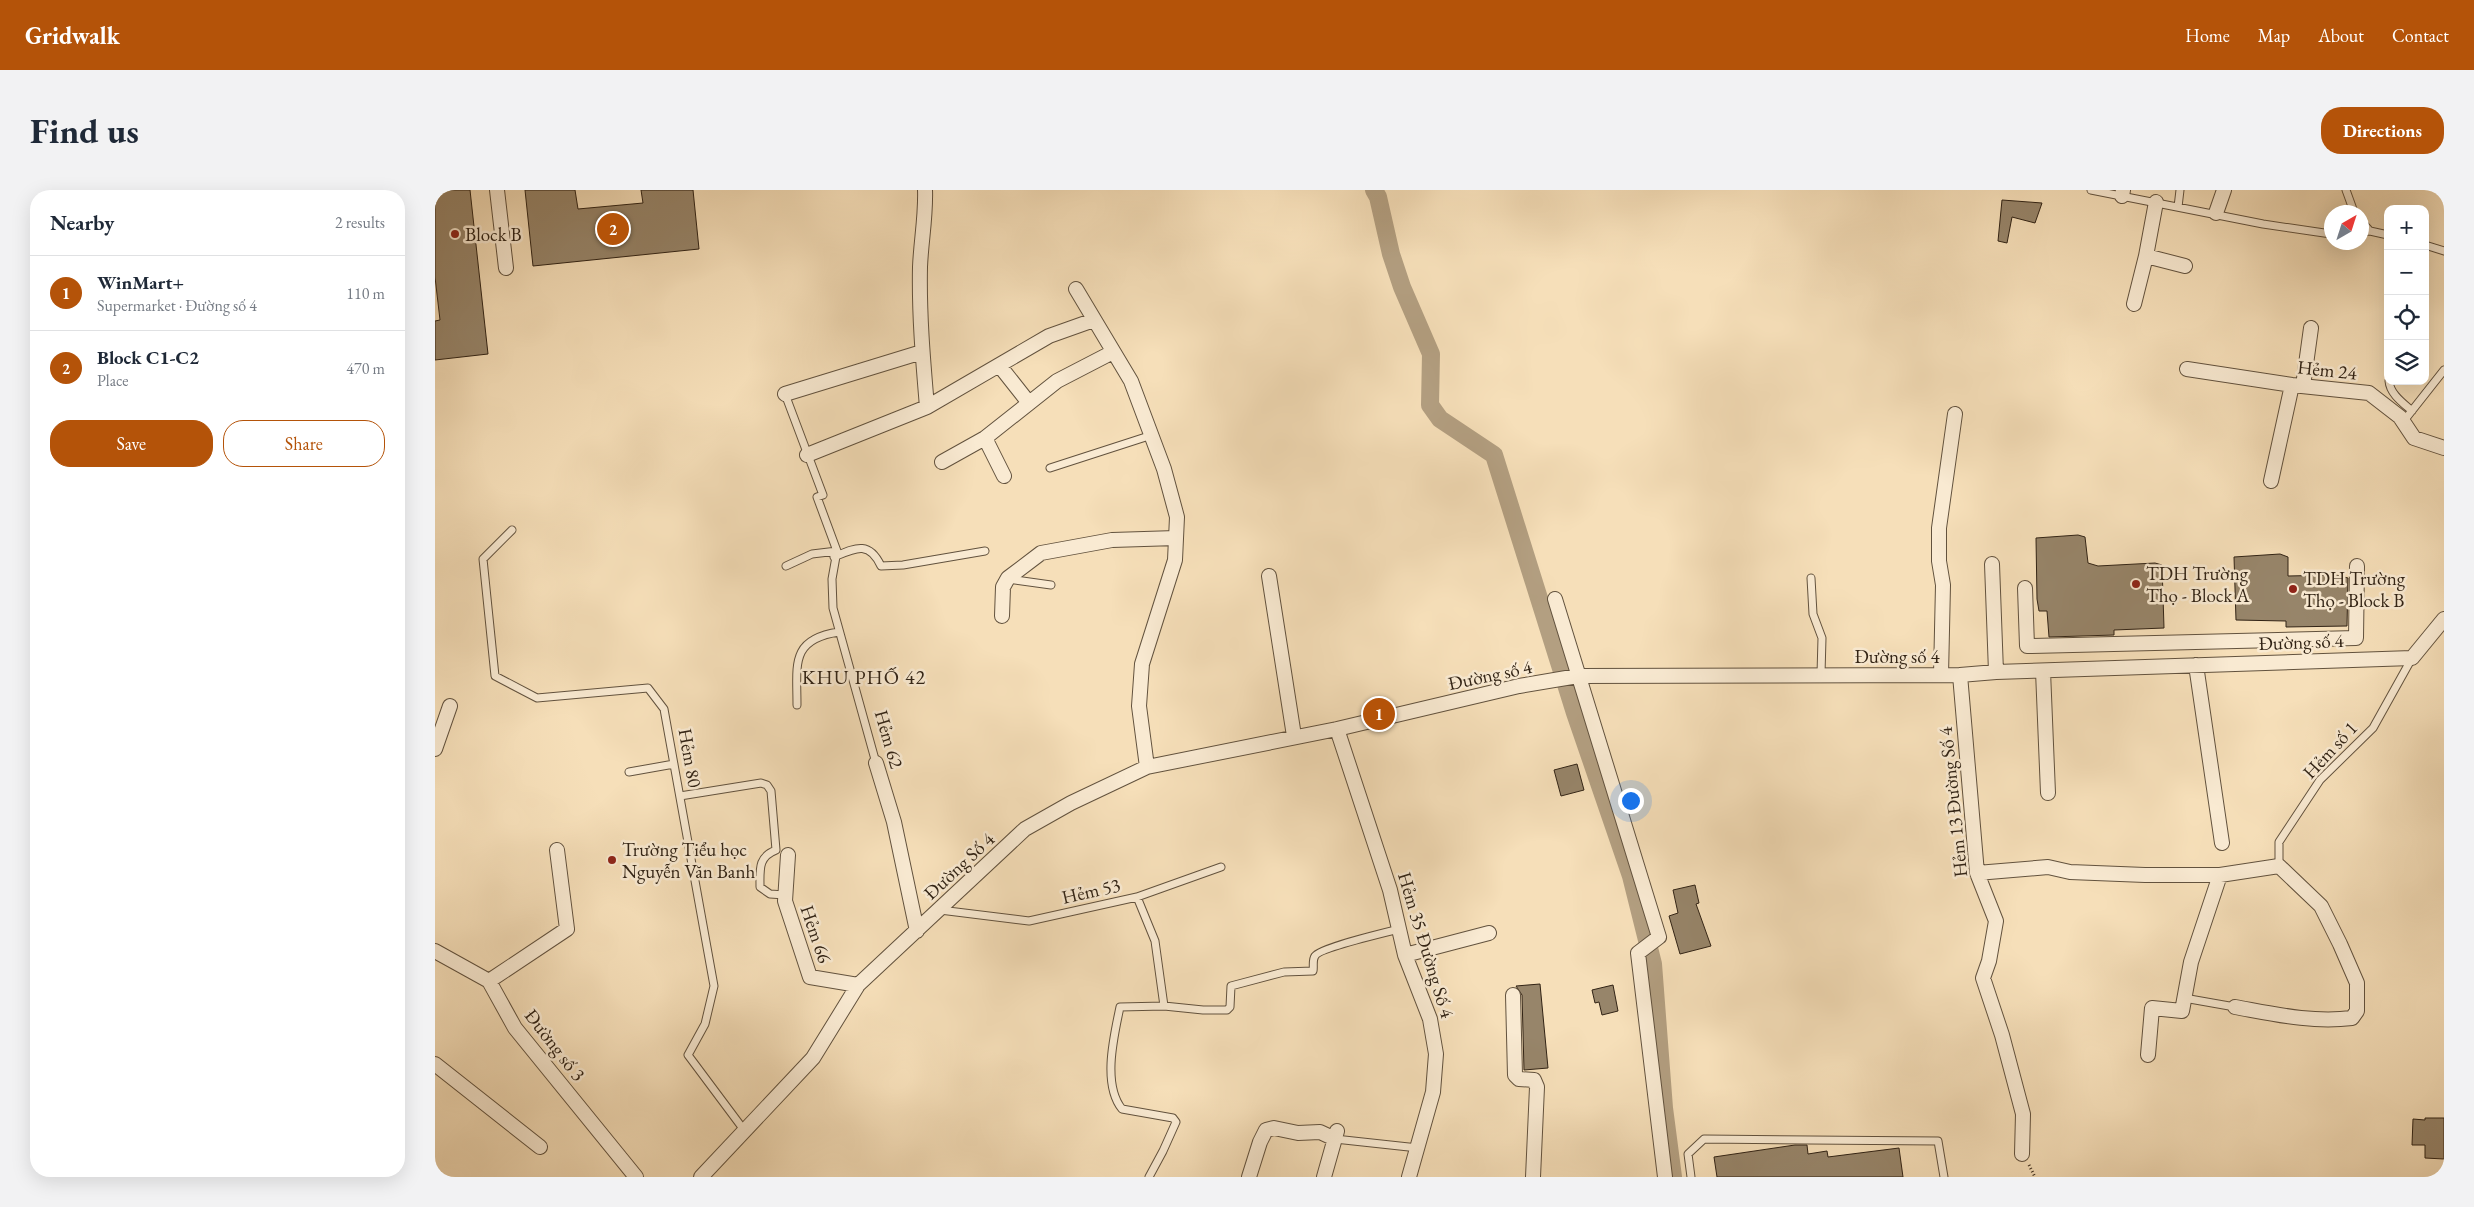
<!DOCTYPE html>
<html lang="en">
<head>
<meta charset="utf-8">
<style>
	:root { --surface:#fff; --page:#f2f2f3; --text:#1f2937; --muted:#747a83; --line:#e0e1e3; --accent:#b45309 }
	body { margin:0; font-family:"EB Garamond",serif; background:var(--page); color:var(--text) }
	.controls { position:absolute; right:15px; top:15px; display:grid; overflow:hidden; border-radius:10px; box-shadow:0 5px 20px #0002 }
	.controls button { width:45px; height:45px; display:grid; place-items:center; padding:0; border:0; border-bottom:1px solid var(--line); background:var(--surface); color:var(--text); font:25px sans-serif }
	.compass { position:absolute; left:1889px; top:15px; width:45px; height:45px; border-radius:50%; background:var(--surface); box-shadow:0 5px 20px #0002; rotate:39deg }
	.you { position:absolute; left:1195px; top:610px; width:18px; height:18px; margin:-12px; border:4px solid #fff; border-radius:50%; background:#1a73e8; box-shadow:0 0 0 8px #1a73e833 }
	.badge { display:grid; place-items:center; width:32px; height:32px; border-radius:50%; background:var(--accent); color:#fff; font-size:16px; font-weight:700 }
	.pin { position:absolute; translate:-50% -50%; border:2px solid #fff; box-shadow:0 1px 5px #0006 }
	.list { margin:0; padding:0; list-style:none }
	h2 { display:flex; justify-content:space-between; align-items:center; height:65px; margin:0; padding:0 20px; font-size:21px }
	h2 small { font-size:16px; font-weight:400; color:var(--muted) }
	.list li { display:grid; grid-template-columns:32px 1fr auto; gap:15px; align-items:center; box-sizing:border-box; height:75px; padding:0 20px; border-top:1px solid var(--line) }
	.list b { display:block; font-size:19px; white-space:nowrap }
	.list p { margin:0; font-size:16px; white-space:nowrap; color:var(--muted) }
	.list em { font-size:16px; font-style:normal; color:var(--muted) }
	.actions { display:flex; gap:10px; padding:15px 20px }
	.actions a { flex:1; padding:11px 0; border:1px solid var(--accent); border-radius:20px; text-align:center; font-size:18px; color:var(--accent) }
	.actions .main { background:var(--accent); color:#fff }
	.icon { flex:none; width:28px; height:28px; fill:none; stroke:currentColor; stroke-width:2; stroke-linecap:round; stroke-linejoin:round }
	.map { position:relative; flex:none; width:2009px; height:987px; overflow:hidden; border-radius:20px }
	header { display:flex; align-items:center; gap:30px; box-sizing:border-box; height:70px; padding:0 25px; background:var(--accent); color:#fff }
	header strong { font-size:24px }
	nav { display:flex; gap:28px; margin-inline-start:auto; font-size:18px }
	.intro { display:flex; align-items:center; justify-content:space-between; box-sizing:border-box; height:120px; padding:0 30px }
	h1 { margin:0; font-size:35px }
	.button { padding:12px 22px; border-radius:20px; background:var(--accent); color:#fff; font-size:18px; font-weight:700 }
	main { display:flex; gap:30px; padding:0 30px }
	aside { flex:1; background:var(--surface); border-radius:20px; box-shadow:0 5px 20px #0002 }
	.map>svg:first-child { display:block }
</style>
</head>
<body>
<header>
<strong>Gridwalk</strong>
<nav><a>Home</a><a>Map</a><a>About</a><a>Contact</a></nav>
</header>
<div class="intro"><h1>Find us</h1><a class="button">Directions</a></div>
<main>
<aside>
<h2>Nearby<small>2 results</small></h2>
<ul class="list">
<li><span class="badge">1</span><div><b>WinMart+</b><p>Supermarket · Đường số 4</p></div><em>110 m</em></li>
<li><span class="badge">2</span><div><b>Block C1-C2</b><p>Place</p></div><em>470 m</em></li>
</ul>
<div class="actions"><a class="main">Save</a><a>Share</a></div>
</aside>
<div class="map">
<svg width="2009" height="987" viewBox="0 0 2009 987">
	<rect width="100%" height="100%" fill="#f6dfb9"/>
	<filter id="stains"><feTurbulence type="fractalNoise" baseFrequency=".004" numOctaves="4"/><feColorMatrix values="0 0 0 0 .2 0 0 0 0 .09 0 0 0 0 .02 0 0 0 .5 -.17"/></filter>
	<radialGradient id="worn" r=".72"><stop offset=".6" stop-color="#630" stop-opacity="0"/><stop offset="1" stop-color="#630" stop-opacity=".3"/></radialGradient>
	<g fill="none" stroke-linecap="round" stroke-linejoin="round">
		<!-- canal -->
		<path stroke="#b39f81" stroke-width="18" d="M939,0L943,7L956,64L967,97L996,164L995,215L1005,229L1059,265L1140,523L1196,686L1218,774L1229,918L1238,987"/>
	</g>
	<!-- building -->
	<path fill="#97856a" stroke="#312315" d="M0,0H35L53,164L0,170V131L5,130L0,87Z
		M90,0H140L143,19L208,13L206,0H258L264,59L98,76Z
		M1567,10L1607,13L1600,33L1577,27L1572,53L1563,51Z
		M1643,345L1650,347L1653,373L1663,376L1720,373L1727,375L1729,438L1679,440V445L1614,447L1612,421H1604L1602,409L1601,348Z
		M1845,364L1853,367V386L1901,385L1913,388L1912,436L1851,437V431L1801,430L1799,367Z
		M1142,574L1149,600L1126,606L1119,580Z
		M1260,695L1264,713L1261,714L1276,756L1245,764L1234,726L1243,723L1238,700Z
		M1105,794L1113,878L1089,880L1087,805L1081,796Z
		M1178,795L1183,821L1167,825L1164,812L1160,813L1157,800Z
		M1990,928H2009V969L1990,968V955H1977L1978,929L1990,930Z
		M1360,955H1372L1373,964L1392,961L1393,967L1464,958L1468,987H1282L1279,967Z"/>
	<g fill="none" stroke-linecap="round" stroke-linejoin="round">
		<defs>
			<path id="service" d="M1656,0L1828,34L1896,44
				M1911,0L1919,22
				M1743,17L1745,0
				M1926,31L1935,41
				M1926,42L1935,41L1953,45
				M1990,55L2009,61
				M1954,191C1955,204 1968,213 1977,221
				M350,204L388,305L382,307L402,361L397,389L398,418L441,573
				M1968,232L2009,180
				M615,278L717,245
				M77,340L48,369L60,486L102,508L213,498L229,519L279,796L270,834L253,865L309,940
				M399,367C420,358 434,350 446,376L468,375L550,361
				M351,376L377,364L402,361
				M1376,388L1378,424L1387,448L1386,484
				M573,389L616,395
				M362,515C362,475 355,449 404,442
				M194,582L239,574
				M245,606L326,593L332,595L336,601L341,660C323,667 325,679 325,697L335,704L350,705
				M1844,676V652L1885,590L1938,538L1977,468
				M702,707L786,677
				M505,720L594,731L702,707L720,751L729,816
				M1749,808L1800,817
				M900,949L983,958
				M714,987L728,961L741,932L738,928L687,919C667,894 679,846 685,817L729,816L768,820H792L795,817L796,796L849,782L878,781C879,777 877,770 880,766C884,758 952,742 964,739
				M1256,987L1253,964L1269,949L1503,951L1509,987"/>
			<path id="minor" d="M62,0L71,78
				M490,0C491,26 486,51 485,77C484,124 488,170 492,217
				M1687,6L1688,0
				M1781,23L1789,0
				M1711,66L1750,76
				M641,99L696,191L729,279L742,327L740,370L707,474L704,516L712,577
				M1699,114L1711,66L1721,12
				M564,175L594,213
				M1752,179L1857,195L1934,203L1965,227L1979,248L2009,258
				M1868,196L1876,138
				M350,204L487,162
				M550,248L569,286
				M372,265L492,217L614,146L659,130
				M507,272L550,248L622,191L678,162
				M1836,291L1857,195
				M1557,374L1561,482
				M834,386L859,546
				M1590,398L1592,456L1921,448L1922,376
				M1120,409L1224,747L1203,763L1230,987
				M567,426L568,397L573,388L606,363L677,350L741,348
				M1761,475L1787,653
				M1608,481L1613,603
				M1506,485L1508,395L1504,371V338L1520,224
				M1525,485L1542,683L1561,731L1554,771L1548,788L1567,845L1588,924L1587,964
				M902,539L955,700L970,765L995,829L1001,864L998,902L974,987
				M0,559L15,516
				M441,573L459,632L482,741
				M353,665L350,711L375,787L423,795
				M1542,683L1613,677L1635,682L1710,685H1785L1844,676L1886,716L1905,754L1922,793V821L1917,828C1877,833 1839,824 1800,817
				M0,761L54,791L80,838L201,987
				M970,765L1054,743
				M54,791L132,739L122,660
				M1078,805L1080,885L1084,889L1099,890L1102,897L1098,987
				M1713,865L1717,818L1747,821L1756,772L1785,685
				M0,874L105,957
				M266,987L378,868L423,795L590,639L636,613L712,577L902,539L1084,496L1143,486L1525,485L1561,482L1977,468L2009,429
				M814,987L825,952L831,940L839,938L863,943L885,942L900,949
				M889,987L902,941"/>
		</defs>
		<!-- service casing -->
		<use href="#service" stroke="#62523e" stroke-width="9"/>
		<!-- minor casing -->
		<use href="#minor" stroke="#62523e" stroke-width="16"/>
		<!-- path -->
		<path stroke="#312315" stroke-width="3" stroke-dasharray="1 2.5" stroke-linecap="butt" d="M1594,975L1600,987"/>
		<!-- service -->
		<use href="#service" stroke="#f9ead2" stroke-width="7"/>
		<!-- minor -->
		<use href="#minor" stroke="#f9ead2" stroke-width="14"/>
	</g>
	<!-- markers -->
	<g fill="#8f2418" stroke="#f9ead2" stroke-width="2">
		<circle cx="20" cy="44" r="5"/>
		<circle cx="1701" cy="394" r="5"/>
		<circle cx="1858" cy="399" r="5"/>
		<circle cx="177" cy="670" r="5"/>
	</g>
	<g text-anchor="middle" dominant-baseline="central" stroke-width="5" stroke-linejoin="round" paint-order="stroke">
		<!-- poi labels -->
		<g font-size="19" fill="#312315" stroke="#f9ead2" text-anchor="start">
			<text x="30" y="44">Block B</text>
			<text x="1711" y="383">TDH Trường<tspan x="1711" dy="22">Thọ - Block A</tspan></text>
			<text x="1868" y="388">TDH Trường<tspan x="1868" dy="22">Thọ - Block B</tspan></text>
			<text x="187" y="659">Trường Tiểu học<tspan x="187" dy="22">Nguyễn Văn Banh</tspan></text>
		</g>
		<!-- street labels -->
		<g font-size="19" fill="#312315" stroke="#f9ead2">
			<text transform="translate(1892 180) rotate(6)">Hẻm 24</text>
			<text transform="translate(1866 452) rotate(-2)">Đường số 4</text>
			<text x="1462" y="466">Đường số 4</text>
			<text transform="translate(1055 485) rotate(-12)">Đường số 4</text>
			<text transform="translate(454 549) rotate(74)">Hẻm 62</text>
			<text transform="translate(1895 560) rotate(-47)">Hẻm số 1</text>
			<text transform="translate(255 568) rotate(80)">Hẻm 80</text>
			<text transform="translate(1518 612) rotate(-96)">Hẻm 13 Đường Số 4</text>
			<text transform="translate(524 676) rotate(-43)">Đường Số 4</text>
			<text transform="translate(656 701) rotate(-13)">Hẻm 53</text>
			<text transform="translate(381 744) rotate(71)">Hẻm 66</text>
			<text transform="translate(991 755) rotate(73)">Hẻm 35 Đường Số 4</text>
			<text transform="translate(120 855) rotate(52)">Đường số 3</text>
		</g>
		<!-- neighbourhood labels -->
		<g font-size="20" letter-spacing="1" fill="#312315" stroke="#f9ead2">
			<text x="429" y="487">KHU PHỐ 42</text>
		</g>
	</g>
	<rect width="100%" height="100%" filter="url(#stains)"/>
	<rect width="100%" height="100%" fill="url(#worn)"/>
</svg>
<div class="controls">
<button>+</button>
<button>−</button>
<button><svg class="icon" aria-label="locate" viewBox="0 0 24 24"><circle cx="12" cy="12" r="6"/><path d="M12 2v4M12 18v4M2 12h4M18 12h4"/></svg></button>
<button><svg class="icon" aria-label="layers" viewBox="0 0 24 24"><path d="M12 4l9 5-9 5-9-5zM3 14l9 5 9-5"/></svg></button>
</div>
<svg class="compass" viewBox="-18 -18 36 36"><path d="M0-13l5 13h-10z" fill="#e53935"/><path d="M0 13l5-13h-10z" fill="#747a83"/></svg>
<div class="you"></div>
<div class="pin badge" style="left:944px;top:524px">1</div>
<div class="pin badge" style="left:178px;top:39px">2</div>
</div>
</main>
</body>
</html>
